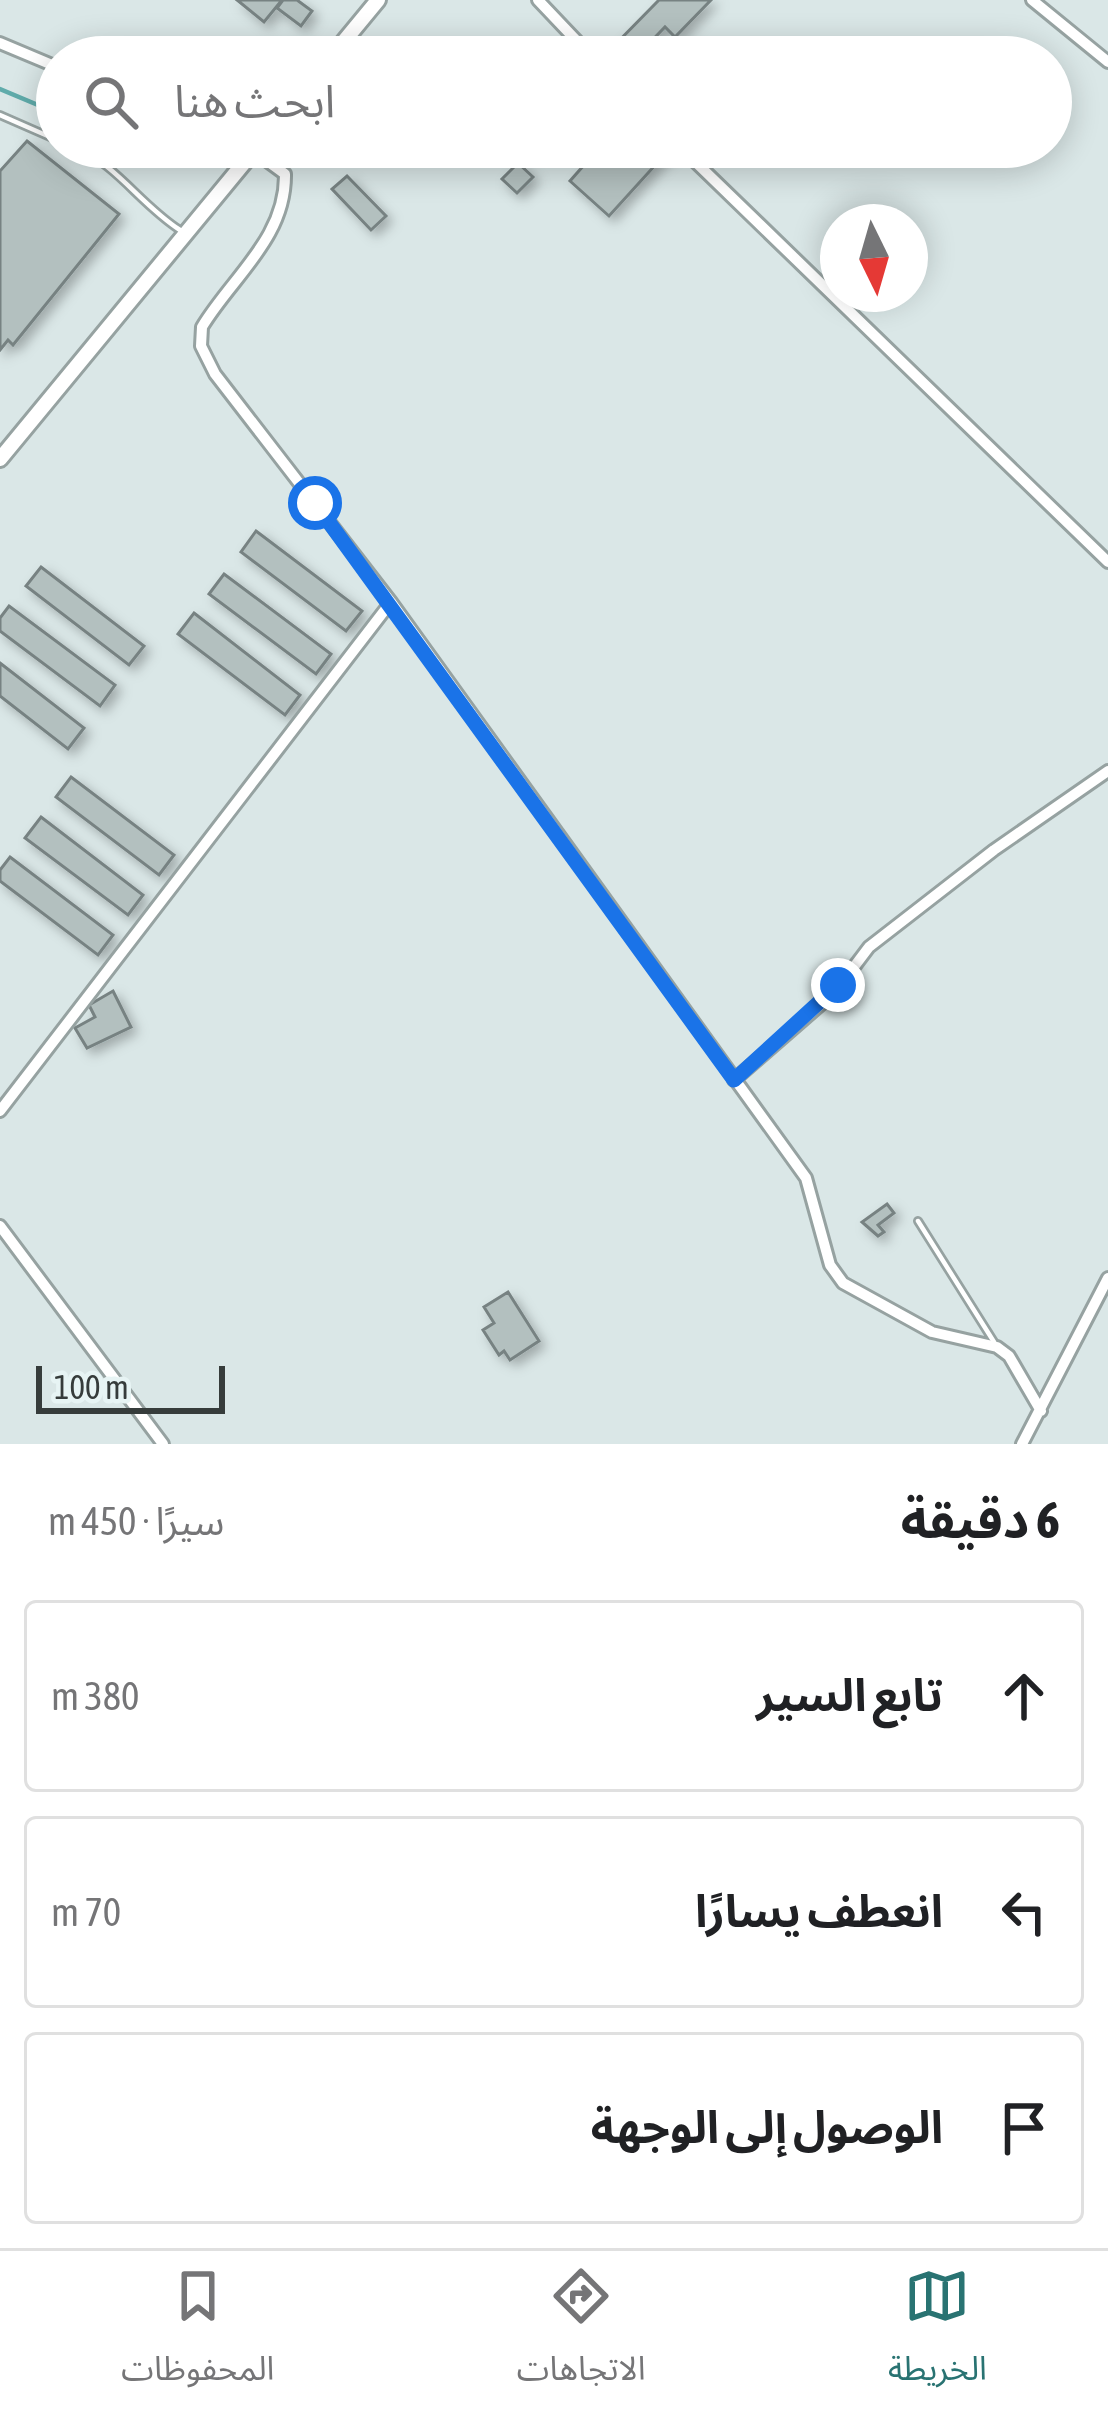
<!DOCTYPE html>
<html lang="ar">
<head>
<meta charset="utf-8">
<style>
	:root { --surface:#fff; --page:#f2f2f2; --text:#202124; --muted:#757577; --line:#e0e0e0; --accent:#297372 }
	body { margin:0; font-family:"Asap Condensed","Noto Sans Arabic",sans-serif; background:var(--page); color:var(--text); direction:rtl }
	.compass { position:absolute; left:820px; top:204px; width:108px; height:108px; border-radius:50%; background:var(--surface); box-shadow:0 6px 30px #0003; rotate:175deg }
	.scale { position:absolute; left:36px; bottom:30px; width:189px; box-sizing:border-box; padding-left:12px; border:6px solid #363c3b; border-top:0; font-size:33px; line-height:42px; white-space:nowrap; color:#363c3b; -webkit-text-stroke:9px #e7f4f4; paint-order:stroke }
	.stop { position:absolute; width:36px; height:36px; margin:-27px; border:9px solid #1a73e8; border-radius:50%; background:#fff }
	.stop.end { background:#1a73e8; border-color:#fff; box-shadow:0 3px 12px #0008 }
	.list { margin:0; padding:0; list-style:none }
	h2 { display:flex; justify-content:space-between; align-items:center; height:156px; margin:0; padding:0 48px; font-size:51px }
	h2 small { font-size:39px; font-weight:400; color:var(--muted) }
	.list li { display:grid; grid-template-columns:78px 1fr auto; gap:36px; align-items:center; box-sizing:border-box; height:192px; margin:0 24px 24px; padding:0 24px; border:3px solid var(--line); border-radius:12px }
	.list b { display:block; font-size:45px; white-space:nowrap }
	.list em { font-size:39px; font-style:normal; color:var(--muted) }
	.icon { flex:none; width:66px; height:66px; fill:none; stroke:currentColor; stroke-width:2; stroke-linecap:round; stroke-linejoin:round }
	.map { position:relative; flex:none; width:1108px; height:1444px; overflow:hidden; direction:ltr }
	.search { position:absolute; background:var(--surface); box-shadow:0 6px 30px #0003; left:36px; right:36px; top:36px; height:132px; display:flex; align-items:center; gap:30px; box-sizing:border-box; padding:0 42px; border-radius:66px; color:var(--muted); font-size:45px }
	.sheet { height:804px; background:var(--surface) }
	nav { display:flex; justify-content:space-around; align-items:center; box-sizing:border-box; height:168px; border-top:3px solid var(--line); background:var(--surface); font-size:33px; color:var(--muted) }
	nav a { display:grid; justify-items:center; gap:6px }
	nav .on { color:var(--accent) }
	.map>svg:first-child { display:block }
</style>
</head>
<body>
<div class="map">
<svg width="1108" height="1444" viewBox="0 0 1108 1444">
	<defs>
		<filter id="shadow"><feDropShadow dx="5.5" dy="5.5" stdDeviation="6" flood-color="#0004"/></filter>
	</defs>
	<rect width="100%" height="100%" fill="#dae7e7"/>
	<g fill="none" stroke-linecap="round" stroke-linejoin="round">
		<!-- stream -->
		<path stroke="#60acab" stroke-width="4.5" d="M0,89L57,113
			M140,147L154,153"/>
	</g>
	<!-- building -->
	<path fill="#b3c0bf" stroke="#778282" stroke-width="3" filter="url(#shadow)" d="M237,0H282L264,22Z
		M283,0H297L312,11L301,26L277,8Z
		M659,0H711L675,37L665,27L636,57H603Z
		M27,141L119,214L13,345L8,340L0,350V171Z
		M600,147L668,151L609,216L570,181Z
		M518,163L533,177L517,193L502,179Z
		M347,176L386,216L371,230L332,189Z
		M256,531L362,611L346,631L241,552Z
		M41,567L144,646L129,665L26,586Z
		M224,574L331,654L316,674L209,594Z
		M9,606L115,685L100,706L0,631V618Z
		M194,613L300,695L285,715L178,634Z
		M0,663L84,728L68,749L0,696Z
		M71,777L174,855L159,875L56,797Z
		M41,817L143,895L128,915L25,838Z
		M10,857L113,935L98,955L0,881V870Z
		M113,991L131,1027L87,1048L75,1028L95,1017L89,1005Z
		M887,1204L894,1213L878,1225L884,1232L878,1236L862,1222Z
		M508,1292L539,1341L510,1360L504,1351L499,1355L483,1330L494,1323L484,1307Z"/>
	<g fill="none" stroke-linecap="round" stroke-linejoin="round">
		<defs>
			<path id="lane" d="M0,115L57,140
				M75,147C117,165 141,205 180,230
				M918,1221L994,1342"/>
			<path id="street" d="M538,0L592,57
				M1032,0L1108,62
				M0,43L57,67
				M248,147L285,174C286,238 232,277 202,327L201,346L215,374L391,602L806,1178L830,1265L843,1283L932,1332L997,1347L1009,1356L1041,1411
				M680,147L1108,562
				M734,1080L835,992L869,947L994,850L1108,771
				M0,1111L391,602
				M0,1226L163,1444
				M1022,1444L1108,1278"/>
			<path id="secondary" d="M331,57L378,0
				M0,459L257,147"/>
		</defs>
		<!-- lane casing -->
		<use href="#lane" stroke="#96a2a1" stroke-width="10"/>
		<!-- street casing -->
		<use href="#street" stroke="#96a2a1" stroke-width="16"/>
		<!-- secondary casing -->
		<use href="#secondary" stroke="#96a2a1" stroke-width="20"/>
		<!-- lane -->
		<use href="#lane" stroke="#fff" stroke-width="4.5"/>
		<!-- street -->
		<use href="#street" stroke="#fff" stroke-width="10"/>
		<!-- secondary -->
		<use href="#secondary" stroke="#fff" stroke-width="14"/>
	</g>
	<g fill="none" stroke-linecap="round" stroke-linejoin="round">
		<!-- route -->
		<path stroke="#1a73e8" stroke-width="15" d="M315,503L734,1080L838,985"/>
	</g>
</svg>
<svg class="compass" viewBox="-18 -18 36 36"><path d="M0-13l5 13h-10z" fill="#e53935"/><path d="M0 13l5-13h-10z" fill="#757577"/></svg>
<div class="scale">100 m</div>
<div class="stop" style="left:315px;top:503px"></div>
<div class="stop end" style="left:838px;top:985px"></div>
<div class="search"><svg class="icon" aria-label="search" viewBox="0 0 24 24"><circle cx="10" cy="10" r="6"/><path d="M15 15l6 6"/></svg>ابحث هنا</div>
</div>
<section class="sheet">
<h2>6 دقيقة<small>سيرًا · 450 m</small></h2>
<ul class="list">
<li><svg class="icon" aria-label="ahead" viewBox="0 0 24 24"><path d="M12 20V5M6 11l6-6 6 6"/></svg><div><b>تابع السير</b></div><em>380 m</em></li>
<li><svg class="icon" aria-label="left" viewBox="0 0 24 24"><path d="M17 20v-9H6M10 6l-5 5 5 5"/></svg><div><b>انعطف يسارًا</b></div><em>70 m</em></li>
<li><svg class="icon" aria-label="arrive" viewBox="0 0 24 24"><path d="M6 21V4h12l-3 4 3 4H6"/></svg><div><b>الوصول إلى الوجهة</b></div></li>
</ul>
</section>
<nav>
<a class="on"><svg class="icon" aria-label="map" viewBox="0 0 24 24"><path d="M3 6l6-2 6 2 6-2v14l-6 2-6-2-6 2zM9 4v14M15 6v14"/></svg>الخريطة</a>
<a><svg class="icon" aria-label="directions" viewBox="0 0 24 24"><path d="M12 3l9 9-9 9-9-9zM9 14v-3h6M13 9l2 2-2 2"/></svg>الاتجاهات</a>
<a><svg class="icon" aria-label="saved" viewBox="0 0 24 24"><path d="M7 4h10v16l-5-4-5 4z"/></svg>المحفوظات</a>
</nav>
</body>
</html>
